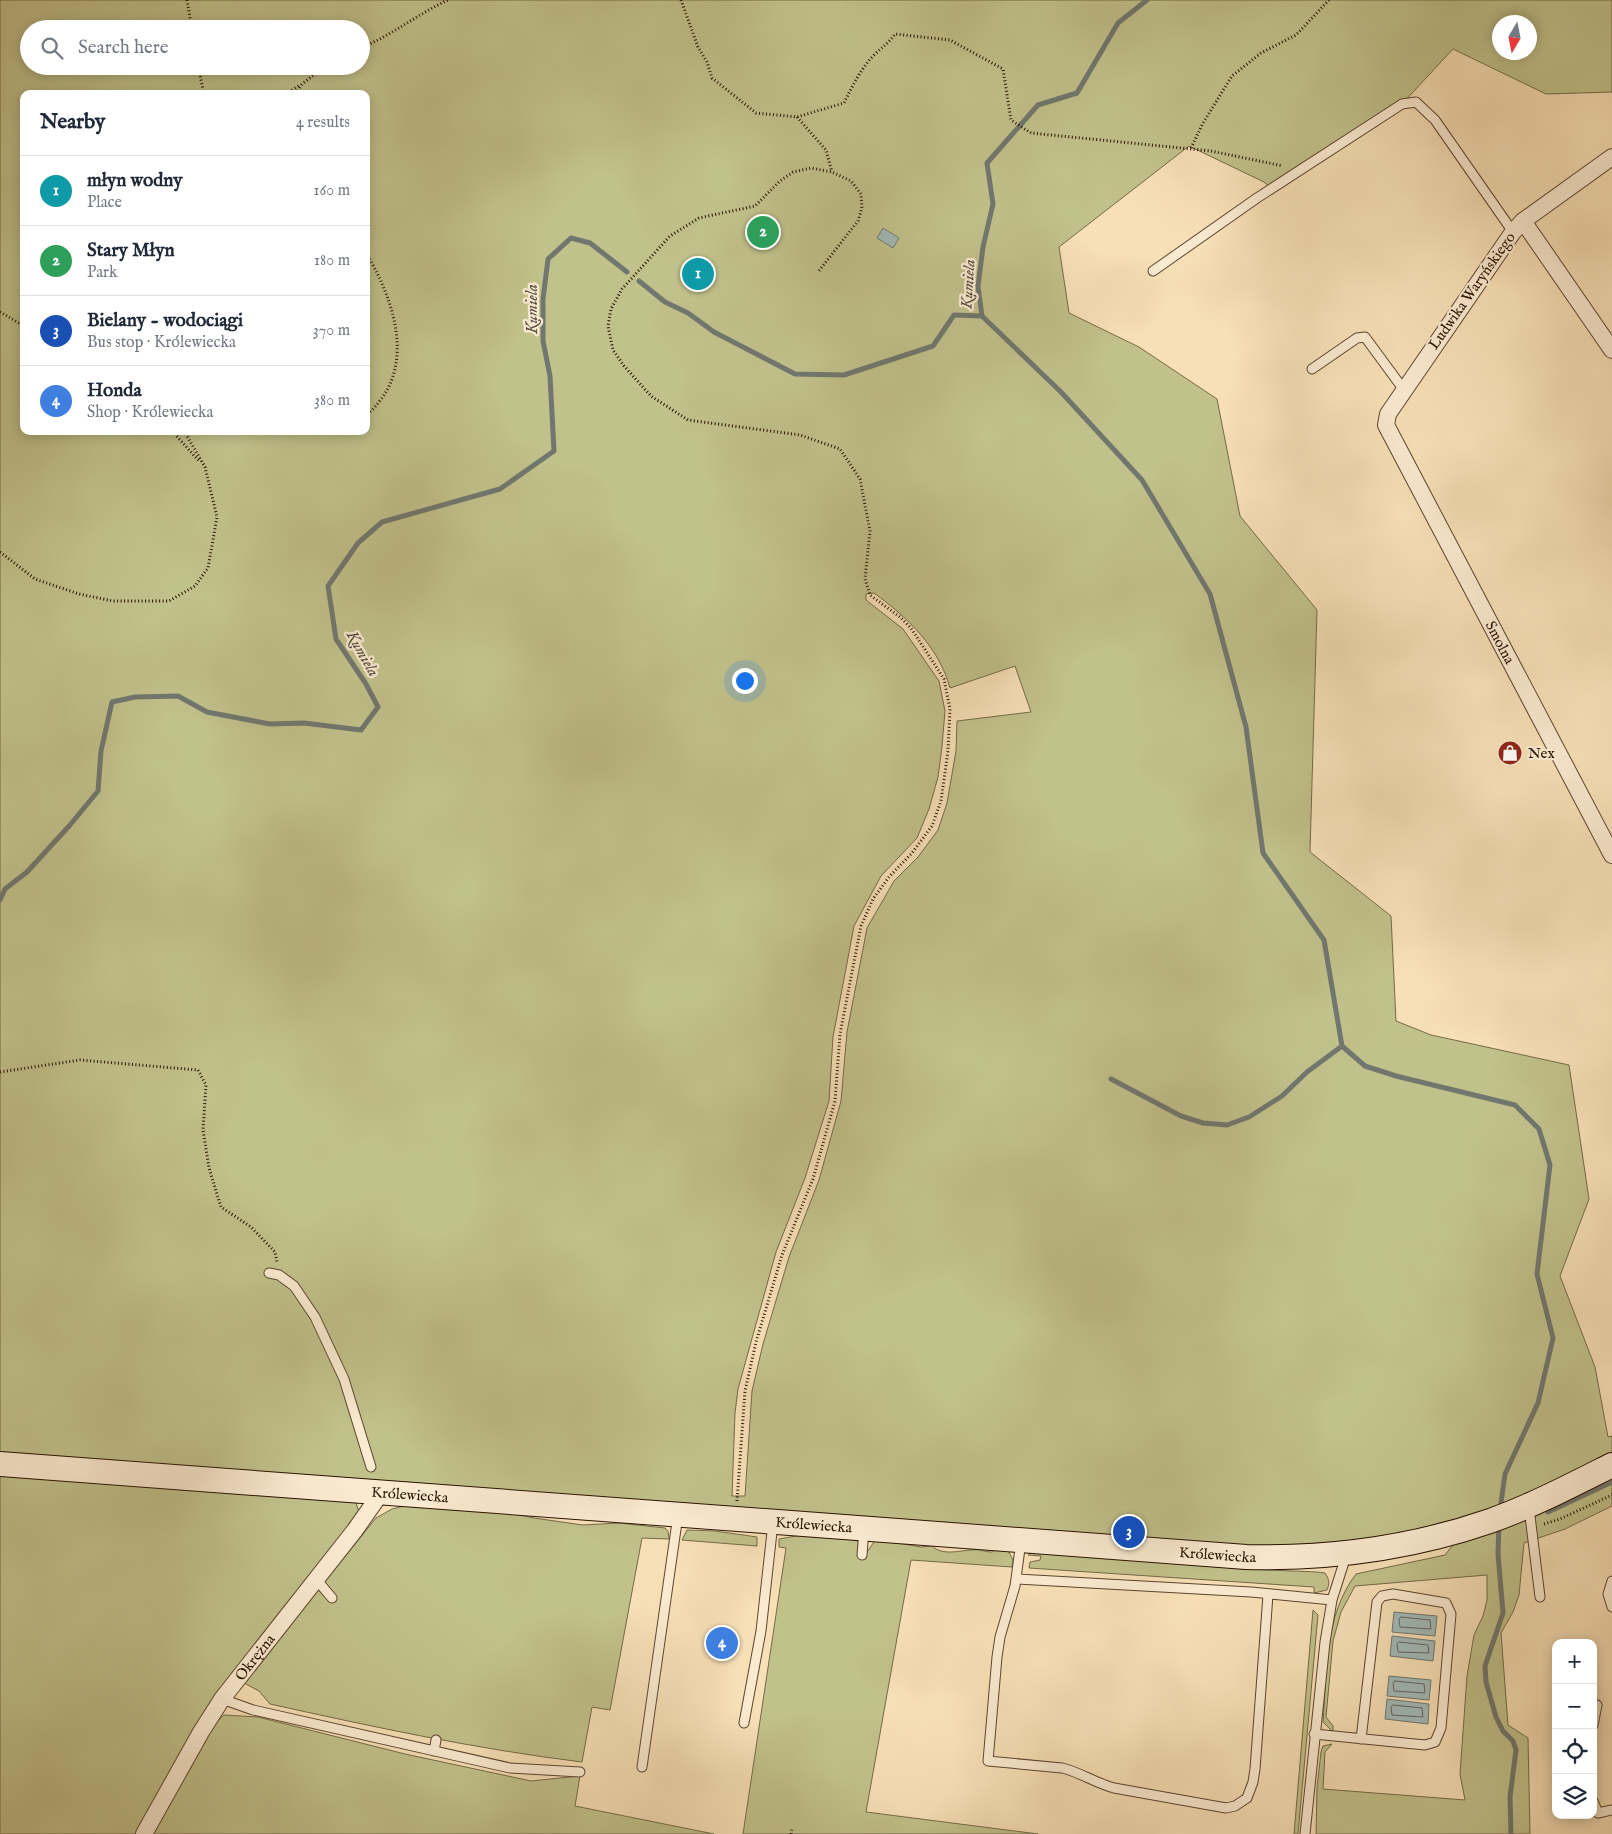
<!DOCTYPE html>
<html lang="en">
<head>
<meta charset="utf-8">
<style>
	:root { --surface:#fff; --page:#f6f6f7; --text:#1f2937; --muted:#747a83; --line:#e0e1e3; --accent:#8f2418 }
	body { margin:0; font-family:"IM FELL English",serif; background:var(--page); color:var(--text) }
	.controls { position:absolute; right:15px; bottom:15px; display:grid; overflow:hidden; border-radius:10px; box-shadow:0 2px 12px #0003 }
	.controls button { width:45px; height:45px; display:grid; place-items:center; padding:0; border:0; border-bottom:1px solid var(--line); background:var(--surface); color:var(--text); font:25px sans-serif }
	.compass { position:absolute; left:1492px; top:15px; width:45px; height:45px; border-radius:50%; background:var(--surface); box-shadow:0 2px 12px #0003; rotate:190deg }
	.you { position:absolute; left:744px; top:680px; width:18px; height:18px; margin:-12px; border:4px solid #fff; border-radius:50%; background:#1a73e8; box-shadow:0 0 0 8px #1a73e833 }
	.badge { display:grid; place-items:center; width:32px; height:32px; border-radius:50%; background:var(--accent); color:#fff; font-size:16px; font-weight:700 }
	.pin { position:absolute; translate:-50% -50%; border:2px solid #fff; box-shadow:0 1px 5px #0006 }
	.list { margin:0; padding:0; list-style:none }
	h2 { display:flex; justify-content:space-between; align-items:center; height:65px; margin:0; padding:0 20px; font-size:21px }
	h2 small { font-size:16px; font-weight:400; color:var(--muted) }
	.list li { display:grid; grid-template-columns:32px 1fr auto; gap:15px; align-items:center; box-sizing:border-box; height:70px; padding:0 20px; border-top:1px solid var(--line) }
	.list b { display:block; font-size:19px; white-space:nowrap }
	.list p { margin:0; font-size:16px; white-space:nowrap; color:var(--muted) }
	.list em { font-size:16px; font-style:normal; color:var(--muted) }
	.icon { flex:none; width:28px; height:28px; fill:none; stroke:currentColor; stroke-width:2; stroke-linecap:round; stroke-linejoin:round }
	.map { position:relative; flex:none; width:1612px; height:1834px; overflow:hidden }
	.search { position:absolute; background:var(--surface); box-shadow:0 2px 12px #0003; left:20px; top:20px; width:350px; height:55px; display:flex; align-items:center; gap:12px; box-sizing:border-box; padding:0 18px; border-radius:28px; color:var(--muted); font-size:19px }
	.panel { position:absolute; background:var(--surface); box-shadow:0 2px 12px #0003; left:20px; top:90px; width:350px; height:345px; border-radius:10px }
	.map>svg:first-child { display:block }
</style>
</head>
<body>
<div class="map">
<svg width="1612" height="1834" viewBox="0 0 1612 1834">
	<rect width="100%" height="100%" fill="#f7dfb6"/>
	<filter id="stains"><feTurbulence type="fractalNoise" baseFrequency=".004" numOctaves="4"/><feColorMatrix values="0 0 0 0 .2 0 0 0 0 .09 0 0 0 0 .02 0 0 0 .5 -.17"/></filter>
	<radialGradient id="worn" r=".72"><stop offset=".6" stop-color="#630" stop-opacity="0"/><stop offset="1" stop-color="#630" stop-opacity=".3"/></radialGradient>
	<!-- green -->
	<path fill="#c1c18b" stroke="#756a46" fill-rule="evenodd" d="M0,0H1612V92L1546,94L1453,49L1402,104L1272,189L1264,182L1189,146L1059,247L1069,313L1139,347L1217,399L1240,516L1317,610L1310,852L1391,916L1396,1021L1431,1035L1569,1065L1589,1199L1560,1276L1595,1367L1608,1437L1612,1436V1456L1520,1500L1411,1535L1270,1551L0,1458ZM1500,22H1530V52H1500ZM29,29H361V66H29ZM24,94H366V431H24ZM874,593C907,617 939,647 950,688L1015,666L1031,712L957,721L956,751L947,803L938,830L918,857L894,881L867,928L847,1032L841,1101L819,1180L789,1257L763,1344L752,1391L745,1496H732L735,1413L738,1389L776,1252L805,1178L829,1101L833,1037L854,926L881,876L917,838L929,809L938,777L942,746L945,711L939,681L903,629L866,600V594Z
		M0,1473L351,1499L356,1503L359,1512L354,1520L206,1709L137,1834H0Z
		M1612,1474V1506L1565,1529L1524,1543L1519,1595L1513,1612L1501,1633L1508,1725L1528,1738L1530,1834H1316L1317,1788L1321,1752L1323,1746L1332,1744L1325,1752L1323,1789L1465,1800L1460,1774L1467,1676L1474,1635L1483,1616L1487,1600V1575L1355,1586L1341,1612L1333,1641L1326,1717L1333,1726V1732L1323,1722C1327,1671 1324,1616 1356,1574L1445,1555L1456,1541Z
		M412,1504L505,1512L534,1518L583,1525L619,1523L665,1528L668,1531L669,1539L642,1538L610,1710L592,1707L582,1762C476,1749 374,1727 270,1704L259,1691L244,1683L318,1590L330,1601L324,1583L376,1518L392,1509Z
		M687,1530L715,1531L757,1537V1546L682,1540Z
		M801,1535L855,1540L858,1541L865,1555L876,1539L921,1547L932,1546C945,1558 965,1548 980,1550C985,1551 988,1552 992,1552L998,1548L1009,1552L1013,1560L1012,1567L911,1560L866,1812L1038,1834H743L786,1548L779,1547V1539Z
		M1032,1552L1245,1569L1317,1572L1325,1573C1329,1579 1330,1583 1327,1590L1314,1593V1587L1029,1568L1030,1562L1040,1560L1041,1556L1028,1555Z
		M1313,1610L1318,1615L1298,1834H1294Z
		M224,1715L258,1717L405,1754L531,1781L580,1776L575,1806L714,1834H153L215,1723Z"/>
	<!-- water -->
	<path fill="#a1bab8" stroke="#71776f" d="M883,228L899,238L893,248L877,238Z
		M1394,1612L1437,1616L1435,1636L1392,1632Z
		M1392,1636L1435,1641L1433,1661L1390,1656Z
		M1389,1676L1431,1680L1429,1700L1387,1696Z
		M1387,1699L1429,1704L1428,1724L1385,1719Z"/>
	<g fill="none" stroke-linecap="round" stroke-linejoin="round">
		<!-- shore -->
		<path stroke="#65665d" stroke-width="1" d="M1401,1617L1430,1620L1431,1629L1400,1627L1399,1620Z
			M1399,1642L1428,1645L1429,1653L1398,1652L1397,1644Z
			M1395,1681L1424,1684L1425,1693L1394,1691L1393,1684Z
			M1393,1705L1422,1708L1423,1717L1392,1715L1391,1707Z"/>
		<!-- stream -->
		<path stroke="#71776f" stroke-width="5" d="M639,281L665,302L688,313L714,332L795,374L844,375L933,346L954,315L982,316
			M982,316L1061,392L1142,480L1210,594L1246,727L1263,853L1324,940L1342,1046L1365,1066L1396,1076L1515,1105L1539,1129L1550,1165L1537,1274L1553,1338L1538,1403L1505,1474L1500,1510
			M982,316L978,286L983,247L993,204L987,163L1038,105L1077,93L1118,23L1147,0
			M0,900L5,889L27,872L70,825L98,791L101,751L112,702L135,697L178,696L207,712L270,724L304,723L361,730L378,707L366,684L336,639L328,586L358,543L382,522L500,489L554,451L550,376L543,341V299L548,259L571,238L590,243L627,272
			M1111,1079L1181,1116L1203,1123L1227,1125L1249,1117L1282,1096L1307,1072L1342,1046
			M1548,1512L1612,1482
			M1499,1524L1498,1554L1503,1613L1485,1666L1486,1682L1496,1717L1503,1731L1513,1741L1516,1750L1510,1797L1511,1834"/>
		<defs>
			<path id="service" d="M1153,271L1257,198L1402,104L1416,102L1435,120L1513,232
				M1312,369L1357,338L1365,337L1404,390
				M269,1273L279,1275L294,1286L315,1317L344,1379L371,1467
				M1529,1508L1540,1597
				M1021,1541L1015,1586L1000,1637L997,1657L988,1761L1062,1768C1080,1772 1095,1783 1114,1788L1226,1808L1235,1806L1247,1798L1253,1782L1255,1769L1268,1595
				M862,1555L864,1530
				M316,1579L332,1598
				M1017,1579L1251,1592L1332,1600
				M1612,1581L1608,1594L1612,1607
				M222,1699L253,1710L510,1768L580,1772
				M744,1723L761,1631L773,1523
				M1593,1725L1597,1705
				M1314,1734L1425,1745L1435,1742L1441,1728L1451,1614L1446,1603L1393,1594L1382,1596L1377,1602L1361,1739
				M434,1751L436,1740
				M642,1767L678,1515
				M1593,1801L1598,1813L1612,1810
				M1305,1834L1325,1642L1332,1600L1346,1556"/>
			<g id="minor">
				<path id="s1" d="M1612,157L1523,221L1513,232L1388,414L1386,425L1612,855"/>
				<path d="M1523,221L1612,350"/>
				<path id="s2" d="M144,1834L201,1732L222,1699L355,1530L381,1493"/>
			</g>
			<g id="secondary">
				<path id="s3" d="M0,1464L1246,1557C1329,1559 1412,1548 1490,1521C1532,1506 1572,1485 1612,1465"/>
			</g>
		</defs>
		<!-- service casing -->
		<use href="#service" stroke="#5c452f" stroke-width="11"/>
		<!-- minor casing -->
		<use href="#minor" stroke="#5c452f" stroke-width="18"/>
		<!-- secondary casing -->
		<use href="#secondary" stroke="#291202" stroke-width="26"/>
		<!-- path -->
		<path stroke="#291202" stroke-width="3" stroke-dasharray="1 2.5" stroke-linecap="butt" d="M187,0L192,29
			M681,0L698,47L707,62L712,78L756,113L797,117L844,103C852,87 860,70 873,56C881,48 889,43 895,34L950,40L1003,69L1011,120L1031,133L1211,151L1283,166
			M361,48C392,35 418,14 448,0
			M198,66L204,94
			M286,94L300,85
			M296,94L302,84L326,66
			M797,117L826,150L832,172
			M1191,148L1203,123L1232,76L1261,53L1296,35L1329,0
			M366,253C391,294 413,355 382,398C377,404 373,411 366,414
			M0,312L24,326
			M172,431L199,461
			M0,552L35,579L79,594L113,601H169L195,586L208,568L217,517L205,467L184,431
			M0,1072L80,1060L198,1070L206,1085L203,1130L209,1168L221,1207L251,1227L275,1252L277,1262
			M737,1501L745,1391L756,1342L782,1255L813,1179L835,1101L840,1034L861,926L873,899L889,877L912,853L932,826L941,801L948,751L950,709L944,679L911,628L900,617L870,595L865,579L870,531L860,479L840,449L800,435L688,420L651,396L624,366L613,350L608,326L611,309L622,289L670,236L699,218L755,206L780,181L793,172L811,168L832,172L851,181L861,194L862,208L858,221L818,272
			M1544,1524L1560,1519L1612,1495
			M791,1834L792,1829"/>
		<!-- service -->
		<use href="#service" stroke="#faead0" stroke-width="9"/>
		<!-- minor -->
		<use href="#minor" stroke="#faead0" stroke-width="16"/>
		<!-- secondary -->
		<use href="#secondary" stroke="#faead0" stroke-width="24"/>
	</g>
	<!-- icons -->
	<defs>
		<symbol id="shop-disc" viewBox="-11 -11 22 22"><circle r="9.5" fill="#8f2418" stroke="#faead0"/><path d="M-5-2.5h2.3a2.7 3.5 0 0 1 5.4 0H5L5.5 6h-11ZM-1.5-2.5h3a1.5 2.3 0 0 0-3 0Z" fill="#fff"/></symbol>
	</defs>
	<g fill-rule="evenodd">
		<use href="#shop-disc" x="1496" y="739" width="28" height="28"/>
	</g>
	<g text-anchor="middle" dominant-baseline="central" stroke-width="4.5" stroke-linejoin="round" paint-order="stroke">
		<!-- street labels -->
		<g font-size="15" fill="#291202" stroke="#faead0">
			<text transform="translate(1472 291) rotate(-55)">Ludwika Waryńskiego</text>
			<text stroke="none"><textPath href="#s1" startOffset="602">Smolna</textPath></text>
			<text stroke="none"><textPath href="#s3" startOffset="411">Królewiecka</textPath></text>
			<text stroke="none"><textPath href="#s3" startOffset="816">Królewiecka</textPath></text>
			<text stroke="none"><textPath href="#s3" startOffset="1221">Królewiecka</textPath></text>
			<text stroke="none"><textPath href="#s2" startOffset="209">Okrężna</textPath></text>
		</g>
		<!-- poi labels -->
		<g font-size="15" fill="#291202" stroke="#faead0" text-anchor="start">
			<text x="1528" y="753">Nex</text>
		</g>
		<!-- water labels -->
		<g font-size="16" font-style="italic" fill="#534d42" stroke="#faead0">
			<text transform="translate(969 284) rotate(-86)">Kumiela</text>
			<text transform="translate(533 309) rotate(-90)">Kumiela</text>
			<text transform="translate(362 654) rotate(61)">Kumiela</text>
		</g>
	</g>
	<rect width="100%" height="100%" filter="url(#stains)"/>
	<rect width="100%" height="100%" fill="url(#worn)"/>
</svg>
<div class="controls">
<button>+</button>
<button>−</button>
<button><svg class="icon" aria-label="locate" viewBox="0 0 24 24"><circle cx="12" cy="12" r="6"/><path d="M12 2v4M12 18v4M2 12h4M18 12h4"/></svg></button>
<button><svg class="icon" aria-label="layers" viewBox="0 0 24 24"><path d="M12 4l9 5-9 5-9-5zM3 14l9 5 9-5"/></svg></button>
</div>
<svg class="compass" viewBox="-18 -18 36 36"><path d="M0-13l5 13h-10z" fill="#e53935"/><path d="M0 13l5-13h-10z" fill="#747a83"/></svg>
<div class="you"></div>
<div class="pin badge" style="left:698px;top:274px;background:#0f9aa8">1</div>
<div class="pin badge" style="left:763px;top:232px;background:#2e9e5b">2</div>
<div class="pin badge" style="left:1129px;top:1532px;background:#1a4fb4">3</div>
<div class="pin badge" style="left:722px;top:1643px;background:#3f7fe0">4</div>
<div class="search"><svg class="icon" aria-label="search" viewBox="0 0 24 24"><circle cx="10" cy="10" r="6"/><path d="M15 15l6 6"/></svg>Search here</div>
<section class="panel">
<h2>Nearby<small>4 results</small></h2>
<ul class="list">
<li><span class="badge" style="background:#0f9aa8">1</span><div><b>młyn wodny</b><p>Place</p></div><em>160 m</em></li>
<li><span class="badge" style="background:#2e9e5b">2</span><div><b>Stary Młyn</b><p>Park</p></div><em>180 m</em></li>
<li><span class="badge" style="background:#1a4fb4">3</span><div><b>Bielany - wodociągi</b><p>Bus stop · Królewiecka</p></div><em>370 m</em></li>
<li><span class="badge" style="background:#3f7fe0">4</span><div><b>Honda</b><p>Shop · Królewiecka</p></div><em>380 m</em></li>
</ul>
</section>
</div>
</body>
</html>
